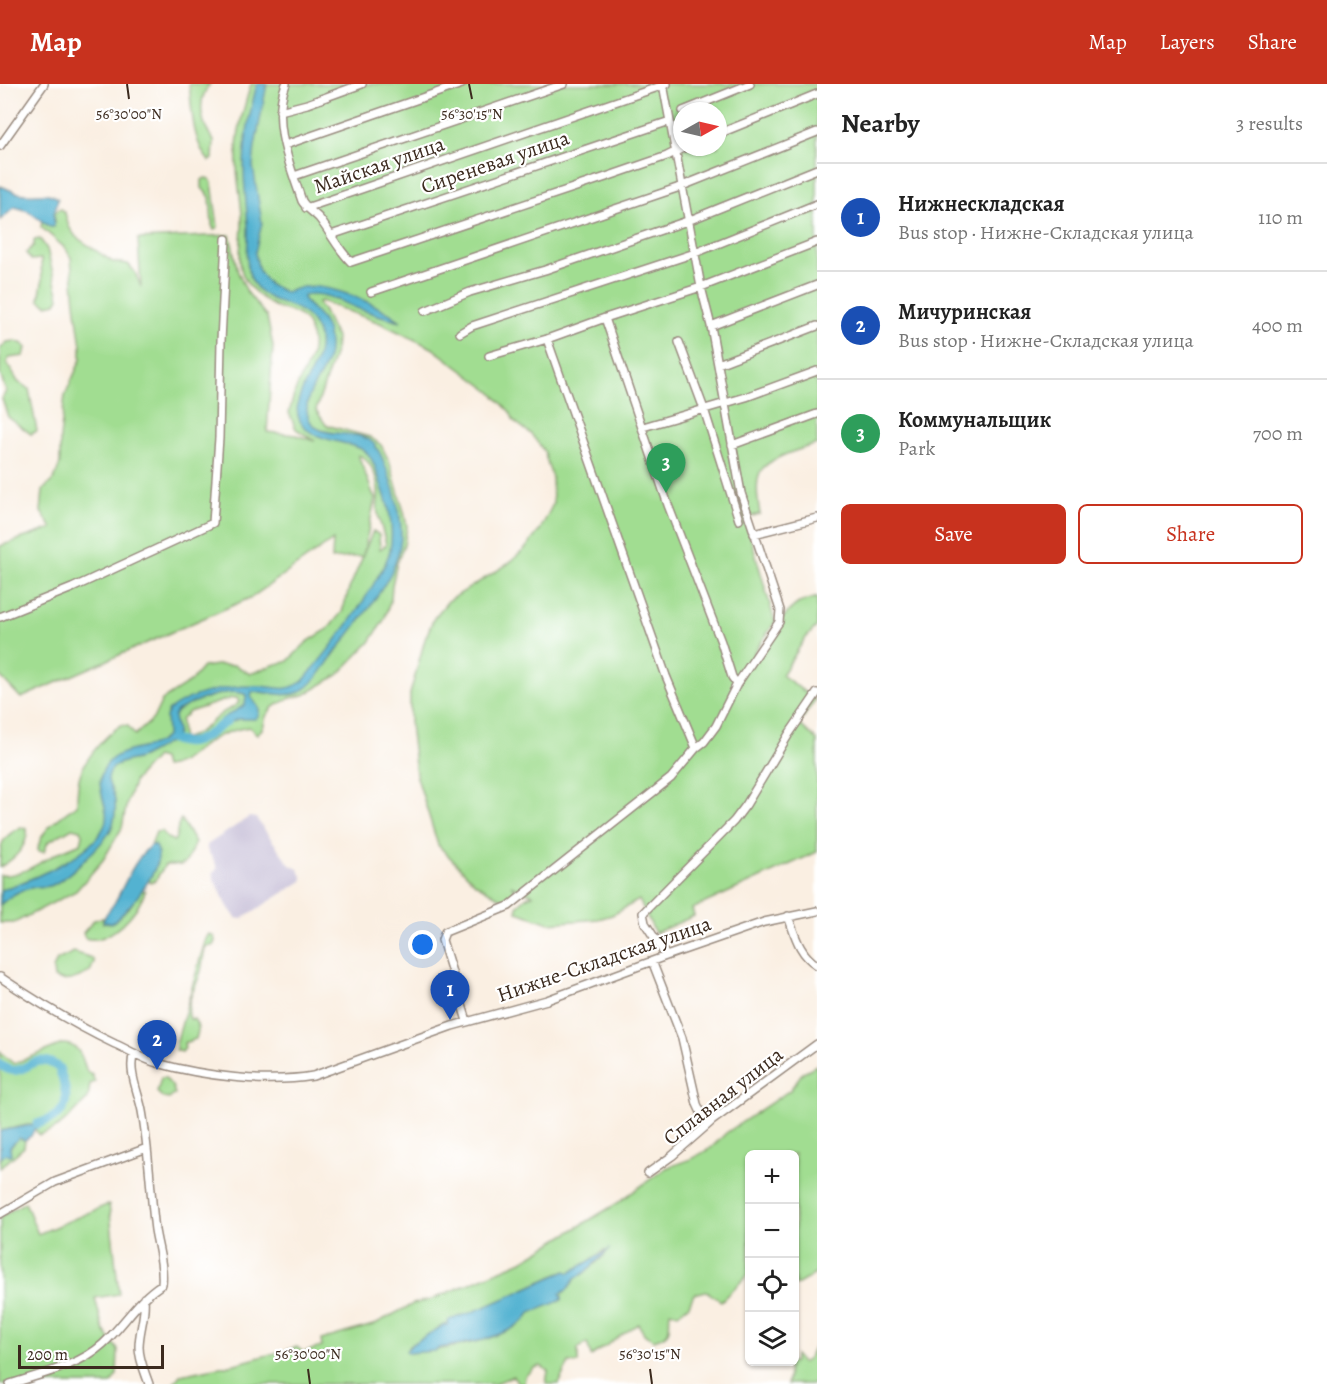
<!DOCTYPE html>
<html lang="en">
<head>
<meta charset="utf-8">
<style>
	:root { --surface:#fff; --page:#f2f2f2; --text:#222; --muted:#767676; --line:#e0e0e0; --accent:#c8321e }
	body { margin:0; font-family:Alegreya,serif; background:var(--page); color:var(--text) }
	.controls { position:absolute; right:18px; bottom:18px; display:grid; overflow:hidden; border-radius:9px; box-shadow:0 2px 4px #0004 }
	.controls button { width:54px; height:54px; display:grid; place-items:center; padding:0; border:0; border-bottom:2px solid var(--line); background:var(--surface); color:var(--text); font:30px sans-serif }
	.compass { position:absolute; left:673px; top:18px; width:54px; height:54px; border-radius:50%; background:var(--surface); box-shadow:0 2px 4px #0004; rotate:82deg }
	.scale { position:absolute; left:18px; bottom:15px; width:146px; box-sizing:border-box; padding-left:6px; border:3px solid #3b2a1e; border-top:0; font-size:16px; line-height:21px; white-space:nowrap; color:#3b2a1e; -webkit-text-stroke:4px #fff; paint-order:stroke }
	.you { position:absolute; left:423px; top:861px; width:21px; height:21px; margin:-15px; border:4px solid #fff; border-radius:50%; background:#1a73e8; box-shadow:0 0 0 9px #1a73e833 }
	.badge { display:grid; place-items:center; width:39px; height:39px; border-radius:50%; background:var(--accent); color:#fff; font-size:20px; font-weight:700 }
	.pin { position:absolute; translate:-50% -50px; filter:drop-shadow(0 2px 3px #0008) }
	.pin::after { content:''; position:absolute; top:32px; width:21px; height:18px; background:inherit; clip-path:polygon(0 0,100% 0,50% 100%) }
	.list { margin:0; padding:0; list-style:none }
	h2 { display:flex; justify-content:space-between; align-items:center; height:78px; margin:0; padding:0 24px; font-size:26px }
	h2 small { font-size:20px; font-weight:400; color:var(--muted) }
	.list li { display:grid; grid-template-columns:39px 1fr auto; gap:18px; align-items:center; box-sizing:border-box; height:108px; padding:0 24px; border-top:2px solid var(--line) }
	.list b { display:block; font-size:22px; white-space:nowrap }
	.list p { margin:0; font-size:20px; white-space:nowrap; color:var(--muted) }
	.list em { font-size:20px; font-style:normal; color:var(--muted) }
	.actions { display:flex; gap:12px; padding:18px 24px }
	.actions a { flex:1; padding:14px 0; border:2px solid var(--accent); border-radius:9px; text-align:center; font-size:21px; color:var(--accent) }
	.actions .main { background:var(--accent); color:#fff }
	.icon { flex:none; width:33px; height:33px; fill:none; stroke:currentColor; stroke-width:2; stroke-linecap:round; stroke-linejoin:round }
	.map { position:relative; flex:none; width:817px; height:1300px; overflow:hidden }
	header { display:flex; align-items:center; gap:36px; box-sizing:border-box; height:84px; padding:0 30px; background:var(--accent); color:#fff }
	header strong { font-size:28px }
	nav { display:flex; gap:33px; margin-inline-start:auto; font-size:21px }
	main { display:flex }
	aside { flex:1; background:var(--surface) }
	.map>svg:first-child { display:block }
</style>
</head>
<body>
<header>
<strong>Map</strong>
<nav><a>Map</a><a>Layers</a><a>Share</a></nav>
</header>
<main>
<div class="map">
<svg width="817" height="1300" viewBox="0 0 817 1300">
	<rect width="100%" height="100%" fill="#fff"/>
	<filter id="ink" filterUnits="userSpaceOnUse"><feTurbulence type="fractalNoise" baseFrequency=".0167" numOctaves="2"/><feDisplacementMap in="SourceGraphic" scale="12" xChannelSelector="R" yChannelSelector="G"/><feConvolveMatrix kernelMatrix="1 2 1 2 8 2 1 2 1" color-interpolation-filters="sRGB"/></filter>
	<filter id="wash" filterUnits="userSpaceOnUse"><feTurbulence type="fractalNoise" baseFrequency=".008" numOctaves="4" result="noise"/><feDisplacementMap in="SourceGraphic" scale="24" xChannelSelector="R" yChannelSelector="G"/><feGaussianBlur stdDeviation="1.35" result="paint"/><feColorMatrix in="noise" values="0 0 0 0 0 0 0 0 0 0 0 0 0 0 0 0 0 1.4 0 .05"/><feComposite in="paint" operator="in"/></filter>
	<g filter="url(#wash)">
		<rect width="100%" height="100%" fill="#faefe2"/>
		<!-- industrial -->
		<path fill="#c7c0d8" d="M249,733L256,734L290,781L298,785L303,794L302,797L241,835L236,834L228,823L214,795L213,789L217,785L215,778L207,766V761Z"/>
		<!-- green -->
		<path fill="#a1dd91" stroke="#6e8458" stroke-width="1.5" fill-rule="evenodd" d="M189,0H210C196,17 201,40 214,57L213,75L209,77C192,58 192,25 189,0Z
			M251,0H817V360C802,365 769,373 761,387C755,396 758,419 760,430L745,434L775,538L754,569L757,574C768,557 782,529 799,519C804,516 811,516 817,513V542L804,556L782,591L815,616L799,640L817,656V768L692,825L694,832L655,849L639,816L612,831L598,835L549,839L517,828V822L527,813L533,811L511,801L515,806V813L510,818L505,817L475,799L438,761L416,690L410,640V610L425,555L434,534L448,517L508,480L525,465L540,446L553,420L552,394L544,367L531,350L514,337L510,328L491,308L432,264L380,239L321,217L318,219L323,226L336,253L335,268L316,326L326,341L370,353L381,361L390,379L404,428L407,443L404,461L397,479L392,501L391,515L384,536L370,558L338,591L304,611L290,614L273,623L266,632L263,644L257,650L249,643C237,645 224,649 213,655C196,664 184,682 164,683L162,675L156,673L135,696L127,718L122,744L103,776L76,807L14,839H0V791C19,793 38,780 54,771C62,766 72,763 81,759L83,751L81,746L72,744L48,758L44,768L38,767C38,746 62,732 77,721C77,711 77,698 81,688C88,671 106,651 121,641L128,642L135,651L153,635L162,616L190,598L203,583L217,581H235L250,590L276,580L287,578L307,558L328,545L342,528L349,505L363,472L332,475L333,456L252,513L21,614L0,592V462L52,444L41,428L43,406L54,395L60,380V354L65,311L81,275V262L75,219L71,174L66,165L41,143L42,137L50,143L55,137L54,130L60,124L65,129L69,143L76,153L113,178L128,180L135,188L141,203L138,155L230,151L238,188L247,208L267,233L273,262L267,348L296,351L315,357L296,345L289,329C292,318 294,308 299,298C306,282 316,270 311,251C306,227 291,229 274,222C266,218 258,211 252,205C233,185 242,164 242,140C243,121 237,101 237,81C235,52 243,27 251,0ZM682,27H718V63H682ZM358,371C371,375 377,394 378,406C379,414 376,422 378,430C380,440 384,450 386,461L380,465L379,451L373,447L363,471L375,415ZM232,614H237L239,618C234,624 228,625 222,629C210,638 200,651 185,654L182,652L181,636L189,628Z
			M205,94L210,95L212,99L218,143L214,146L212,141L210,113L202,104V96Z
			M40,155L47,165L59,214L56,219L47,221L39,216L42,199L41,175L31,176L26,169L34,161V156Z
			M15,257L23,260L26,264L24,272L9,274L7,279L18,298L29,305L37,347L31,350L8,333L2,315L6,307L0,290V265L7,258Z
			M181,735L195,759L186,778L181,781H165L155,797L151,799L148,795L154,786L155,761H151L156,748L162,747L167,754L174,757C179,750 176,742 181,735Z
			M21,743L27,745C28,762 15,775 0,783C0,760 0,754 21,743Z
			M141,806L145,807C140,827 108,862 85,854L83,849L94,836L103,834V839L129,824Z
			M209,850L214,852L215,857L213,862H206C203,870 203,878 201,887C197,902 184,918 190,935H194C199,943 199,946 196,955L184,959L185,964L182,968L176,966V960L206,854Z
			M74,868L92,874L94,878L90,888C78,894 67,900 54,894L53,885L57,876Z
			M62,960C80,959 82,974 87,988L92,991L95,998L90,1000L88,1015C71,1030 62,1045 39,1051L34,1044L36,1041H27L0,1047V968L14,980Z
			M817,981V1189L795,1202L794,1070H750L749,1190L721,1217L706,1207L694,1210L689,1221L678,1230L670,1227C668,1245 674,1250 654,1256L645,1251L638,1240L591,1272L587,1259L578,1265V1279H569L558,1300H546L548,1287L541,1282L534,1284L525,1292L524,1300H519L513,1292L494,1300H173L180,1291L235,1280L297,1263L303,1268L322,1263L321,1256L373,1241L413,1220L433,1215L522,1177L616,1120L666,1084L691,1075L711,1064L726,1049L790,1006L803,988ZM604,1166L605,1171L584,1189L575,1195L567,1206L530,1229C513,1256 438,1267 408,1269V1263L444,1241H447L450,1236C490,1224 527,1202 566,1187L569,1189L586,1180Z
			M161,994H165L172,1002L175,1010L169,1015L163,1014L157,1008Z
			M19,1054L25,1056L24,1063L0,1084L1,1073Z
			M25,1118L38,1150L109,1120L119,1210L95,1214L103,1245L118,1266L117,1291L111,1300H0V1133Z
			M817,1257V1300H787C791,1292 786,1285 790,1278H794L795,1271L802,1279L808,1275Z"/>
		<!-- water -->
		<path fill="#52b2d1" stroke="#466e78" stroke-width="1.5" d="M257,0H267L255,62L253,82L262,139L255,169L259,187L269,200L285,208C291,207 297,204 303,203C331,199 379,221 401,237C387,234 373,230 359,225C341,218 324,207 304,211L303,214C310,225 323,232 327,246C329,252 330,267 328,273C324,293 302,309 308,332C315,358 355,343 372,358C377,362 383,375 385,381C393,400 402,432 401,452C401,462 396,478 392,487C376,518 353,545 332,573C323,585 315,599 302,607C287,615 268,607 252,608L251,613L259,624V631L255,635H238L219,644L217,640L223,634L245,621L246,611C230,602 193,618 177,627L174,632C174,638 178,644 177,650C176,656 151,668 144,672C134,678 120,675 111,686C103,698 114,705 115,716C116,725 115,739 110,747C104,759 62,799 50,802C46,803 40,802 36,803C21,805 11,811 0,821L1,806C28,797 112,765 106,728C103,710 94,697 107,680C121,661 153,669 167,651L166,633L169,626C192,609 225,602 254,602C274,601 283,611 303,597C330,565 357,531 377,494C382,486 388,475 390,466C394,445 389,422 382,403C378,393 375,378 368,370C354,355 313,361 300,337C286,310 330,279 317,247C304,216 279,225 260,207C241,189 249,167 248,143C247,124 244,105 244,85C244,56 250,27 257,0Z
			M0,102C7,104 13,108 19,109C33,113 48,105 58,115L54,130V143H50L28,127L15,123L0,136Z
			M151,761H155C170,779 127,828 112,839L103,838C104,830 111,825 115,818C126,798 133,777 151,761Z
			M37,1040L31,1052L25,1056L19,1054L10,1063L11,1071L6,1070L0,1075V1047Z
			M610,1165L584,1189L575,1195L567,1206L560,1210L562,1212V1216L530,1229L526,1235L510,1246L484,1256L440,1264L435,1267L408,1269L406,1267L412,1260L444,1241H447L449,1236C490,1224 527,1202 566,1187L569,1189Z"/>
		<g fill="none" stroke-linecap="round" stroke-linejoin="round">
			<!-- river -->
			<path stroke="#52b2d1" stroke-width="9" d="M171,655C195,666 208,650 227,637
				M0,980C24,1001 31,962 59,984C70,1016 71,1030 37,1040"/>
		</g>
	</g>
	<g filter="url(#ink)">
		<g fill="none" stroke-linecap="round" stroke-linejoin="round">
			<defs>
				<path id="minor" d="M286,0C271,38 290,81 302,117C306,124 313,128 319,134C330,148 338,165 351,178L612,91L667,72L685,63
					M280,27L307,20L362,0
					M683,27L750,0
					M718,50L817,10
					M285,61L462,0
					M0,62L44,0
					M294,92L564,0
					M306,124L667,0
					M331,151L670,37
					M371,208L677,104L817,48
					M425,227L470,208L545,186L690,136L817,85
					M605,234L668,421L721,558L732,593L737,600
					M711,242L817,201
					M460,249L472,242L695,169L817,120
					M547,255L666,592L696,664
					M679,258L704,325L739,436
					M489,272L547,255L605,234L701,203L817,158
					M718,280L817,242
					M643,343L746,313L817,287
					M732,361L817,330
					M754,450L817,434
					M0,533L72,504L213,439L219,354L221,257L226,155
					M788,832C795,851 799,870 817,881
					M666,872L645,839L643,829L734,737L746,721L789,650L817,609
					M652,877L682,954L697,1020L704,1035L712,1037
					M0,893C37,918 75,941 115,960C129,966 143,975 157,979C203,992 266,1000 313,992L452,942L547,916L666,872L764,838L817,827
					M467,937L442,856L445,848L509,822L671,694L696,664L704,658L716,642L737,600L779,538L780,526L741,409L711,242L701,203L663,0
					M648,1089L672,1072L712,1037L817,960
					M0,1130L55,1098L147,1064
					M144,1214C146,1232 139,1246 139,1263C139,1276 145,1288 149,1300
					M10,1300C41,1290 79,1282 103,1260C124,1241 137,1216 162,1200C164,1182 158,1164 155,1146C150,1106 149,1066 142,1027C139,1010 127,986 134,969"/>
			</defs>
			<!-- minor casing -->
			<use href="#minor" stroke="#9a8c80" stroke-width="10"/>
			<!-- minor -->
			<use href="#minor" stroke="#fff" stroke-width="7"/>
		</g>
	</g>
	<!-- ticks -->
	<path fill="none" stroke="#3b2a1e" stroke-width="2" d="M127,0L129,15M469,0L472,15M308,1285L310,1300M650,1285L652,1300"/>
	<g text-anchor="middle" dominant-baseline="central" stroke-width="4.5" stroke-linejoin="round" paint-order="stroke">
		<!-- street labels -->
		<g font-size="21" fill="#3b2a1e" stroke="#fff">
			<text transform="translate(495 78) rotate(-19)">Сиреневая улица</text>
			<text transform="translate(379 81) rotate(-19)">Майская улица</text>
			<text transform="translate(604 875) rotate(-19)">Нижне-Складская улица</text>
			<text transform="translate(723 1012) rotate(-38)">Сплавная улица</text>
		</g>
	</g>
	<g font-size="15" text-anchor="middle" fill="#3b2a1e" stroke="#fff" stroke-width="4.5" stroke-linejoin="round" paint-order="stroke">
		<text x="129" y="35">56°30'00"N</text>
		<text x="472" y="35">56°30'15"N</text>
		<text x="308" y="1275">56°30'00"N</text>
		<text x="650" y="1275">56°30'15"N</text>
	</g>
</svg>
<div class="controls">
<button>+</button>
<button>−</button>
<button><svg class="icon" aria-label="locate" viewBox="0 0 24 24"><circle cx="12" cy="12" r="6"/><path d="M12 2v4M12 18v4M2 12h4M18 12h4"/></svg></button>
<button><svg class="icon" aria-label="layers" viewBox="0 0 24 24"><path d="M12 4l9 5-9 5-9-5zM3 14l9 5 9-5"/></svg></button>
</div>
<svg class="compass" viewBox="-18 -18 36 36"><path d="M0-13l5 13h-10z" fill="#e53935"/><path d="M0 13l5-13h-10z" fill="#767676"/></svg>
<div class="scale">200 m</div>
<div class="you"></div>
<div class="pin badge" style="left:450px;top:936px;background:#1a4fb4">1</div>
<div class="pin badge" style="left:157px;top:986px;background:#1a4fb4">2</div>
<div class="pin badge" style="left:666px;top:409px;background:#2e9e5b">3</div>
</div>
<aside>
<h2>Nearby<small>3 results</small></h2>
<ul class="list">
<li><span class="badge" style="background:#1a4fb4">1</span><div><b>Нижнескладская</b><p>Bus stop · Нижне-Складская улица</p></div><em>110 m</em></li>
<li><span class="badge" style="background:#1a4fb4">2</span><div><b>Мичуринская</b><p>Bus stop · Нижне-Складская улица</p></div><em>400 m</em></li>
<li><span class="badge" style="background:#2e9e5b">3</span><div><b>Коммунальщик</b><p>Park</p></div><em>700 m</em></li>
</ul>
<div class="actions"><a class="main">Save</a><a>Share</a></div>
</aside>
</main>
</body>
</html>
